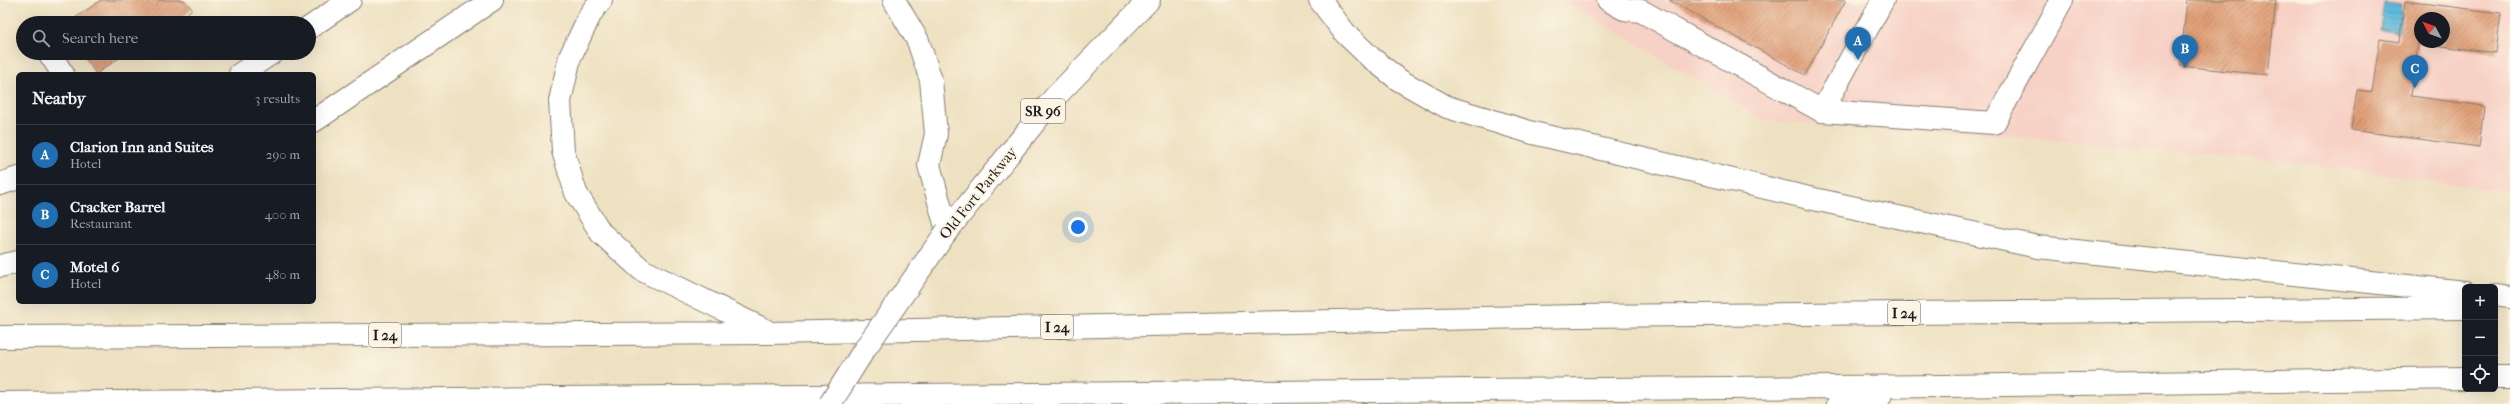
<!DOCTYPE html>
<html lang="en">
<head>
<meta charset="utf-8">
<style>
	:root { --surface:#171b24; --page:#242831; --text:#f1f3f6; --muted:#9ea1a6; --line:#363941; --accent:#1f6fb2 }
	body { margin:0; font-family:"IM FELL French Canon",serif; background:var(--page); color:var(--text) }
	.controls { position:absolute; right:12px; bottom:12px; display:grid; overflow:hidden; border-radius:6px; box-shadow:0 4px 16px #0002 }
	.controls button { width:36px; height:36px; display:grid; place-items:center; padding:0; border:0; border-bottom:1px solid var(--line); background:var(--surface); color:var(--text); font:20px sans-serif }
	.compass { position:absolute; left:2414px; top:12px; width:36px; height:36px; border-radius:50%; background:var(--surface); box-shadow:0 4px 16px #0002; rotate:311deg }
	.you { position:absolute; left:1078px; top:227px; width:14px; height:14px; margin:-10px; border:3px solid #fff; border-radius:50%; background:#1a73e8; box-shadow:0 0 0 6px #1a73e833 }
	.badge { display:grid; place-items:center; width:26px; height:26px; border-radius:50%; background:var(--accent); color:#fff; font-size:13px; font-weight:700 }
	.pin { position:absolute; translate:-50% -33px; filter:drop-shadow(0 1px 2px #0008) }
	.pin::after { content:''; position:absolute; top:21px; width:14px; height:12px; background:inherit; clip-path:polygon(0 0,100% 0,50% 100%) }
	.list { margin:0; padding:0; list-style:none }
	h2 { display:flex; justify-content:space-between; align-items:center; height:52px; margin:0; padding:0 16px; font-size:17px }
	h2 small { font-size:13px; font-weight:400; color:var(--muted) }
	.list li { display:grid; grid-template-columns:26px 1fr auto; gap:12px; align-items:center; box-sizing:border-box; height:60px; padding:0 16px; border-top:1px solid var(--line) }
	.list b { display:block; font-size:15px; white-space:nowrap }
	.list p { margin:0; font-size:13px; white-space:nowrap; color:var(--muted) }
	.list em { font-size:13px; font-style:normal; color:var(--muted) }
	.icon { flex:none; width:22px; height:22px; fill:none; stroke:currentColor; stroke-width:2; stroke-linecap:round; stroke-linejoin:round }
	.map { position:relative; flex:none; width:2510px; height:404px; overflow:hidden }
	.search { position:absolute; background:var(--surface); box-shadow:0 4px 16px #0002; left:16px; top:16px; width:300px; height:44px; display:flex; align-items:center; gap:10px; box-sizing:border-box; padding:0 14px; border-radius:22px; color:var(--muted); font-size:15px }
	.panel { position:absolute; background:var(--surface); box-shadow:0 4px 16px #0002; left:16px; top:72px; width:300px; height:232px; border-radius:6px }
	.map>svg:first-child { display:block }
</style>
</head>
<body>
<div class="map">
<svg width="2510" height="404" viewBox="0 0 2510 404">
	<defs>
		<pattern id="water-rules" width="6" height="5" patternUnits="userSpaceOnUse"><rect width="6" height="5" fill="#5fbbdd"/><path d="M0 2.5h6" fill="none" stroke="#52a0bd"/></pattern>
		<pattern id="building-hatch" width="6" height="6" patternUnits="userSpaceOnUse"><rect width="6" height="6" fill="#e09e76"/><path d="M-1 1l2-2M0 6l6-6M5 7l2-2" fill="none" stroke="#b58060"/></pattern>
	</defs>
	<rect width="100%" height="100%" fill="#fcf5e5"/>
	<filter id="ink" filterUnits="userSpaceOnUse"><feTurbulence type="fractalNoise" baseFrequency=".025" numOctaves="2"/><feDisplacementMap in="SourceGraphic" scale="8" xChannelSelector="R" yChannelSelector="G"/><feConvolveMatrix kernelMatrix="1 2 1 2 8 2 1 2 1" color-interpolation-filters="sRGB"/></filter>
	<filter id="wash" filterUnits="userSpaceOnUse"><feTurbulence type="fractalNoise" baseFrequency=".012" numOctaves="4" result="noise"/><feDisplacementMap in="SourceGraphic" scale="16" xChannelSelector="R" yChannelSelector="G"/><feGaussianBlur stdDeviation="0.9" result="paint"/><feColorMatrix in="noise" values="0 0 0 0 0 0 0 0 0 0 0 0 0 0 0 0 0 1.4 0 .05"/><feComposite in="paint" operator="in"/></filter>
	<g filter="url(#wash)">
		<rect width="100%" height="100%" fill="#eee1c1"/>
		<!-- built -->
		<path fill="#f7d1c6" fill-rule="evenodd" d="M1563,0H2510V192L2310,164L2011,136L1766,121ZM2420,18H2444V42H2420Z"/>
		<!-- water -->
		<path fill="url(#water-rules)" stroke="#3e6c7c" d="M2384,3L2402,5L2399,32L2380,29Z"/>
		<g id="blocks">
			<!-- building -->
			<path fill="url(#building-hatch)" fill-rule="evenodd" d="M101,0H184L192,9L177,23H68Z
				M1669,0H1846L1805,75Z
				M2187,0H2276L2268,75L2180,66Z
				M2405,1L2501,13L2496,53L2418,43L2411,96L2484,106L2479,147L2351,130L2357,90L2372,92L2380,39L2399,42ZM2420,18H2444V42H2420Z
				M82,53H126L96,74Z"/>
		</g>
	</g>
	<g filter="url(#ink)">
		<use href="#blocks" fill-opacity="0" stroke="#857e6e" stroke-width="1"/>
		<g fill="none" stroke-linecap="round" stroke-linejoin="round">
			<defs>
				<path id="minor" d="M1608,0L1624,9L1641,11L1822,111L1883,0
					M309,28L350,0
					M49,53L63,74
					M240,74L272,53
					M1822,111L1994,123L2062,0
					M0,184L18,178"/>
				<path id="major" d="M947,231L1055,97L1149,0"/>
				<path id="highway" d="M601,0L591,13L570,57L560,101L563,151L576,193L601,233L642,270L765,330
					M894,0L918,41L931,80L936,134L929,165L947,231
					M1320,0L1345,33L1370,57L1399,80L1447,107L1533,133L1809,198L2038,247L2465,292
					M314,121L492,0
					M0,266L18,262
					M2495,295L2510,297
					M0,337L770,333L1579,316L2465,308
					M2495,377H2510
					M0,403L1945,386L2465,378
					M1838,404L1880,397"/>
			</defs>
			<!-- minor casing -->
			<use href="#minor" stroke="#857e6e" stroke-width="24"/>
			<!-- major casing -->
			<use href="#major" stroke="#857e6e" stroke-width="24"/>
			<!-- highway casing -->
			<use href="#highway" stroke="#857e6e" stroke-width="24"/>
			<!-- minor -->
			<use href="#minor" stroke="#fff" stroke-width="22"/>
			<!-- major -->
			<use href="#major" stroke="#fff" stroke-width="22"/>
			<!-- highway -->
			<use href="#highway" stroke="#fff" stroke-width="22"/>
			<defs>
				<path id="major-bridge" d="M830,404L864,350L947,231"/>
			</defs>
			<!-- major-bridge casing -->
			<use href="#major-bridge" stroke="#857e6e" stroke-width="24" stroke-linecap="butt"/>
			<!-- major-bridge -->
			<use href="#major-bridge" stroke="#fff" stroke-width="22"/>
		</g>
	</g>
	<g text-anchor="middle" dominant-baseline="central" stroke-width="4" stroke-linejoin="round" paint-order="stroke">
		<!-- shield labels -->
		<g fill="#fcf5e5" stroke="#5f5d58" stroke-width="1">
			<rect x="1021" y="99" width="44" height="24" rx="3"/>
			<rect x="1888" y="301" width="32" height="24" rx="3"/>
			<rect x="1041" y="315" width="32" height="24" rx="3"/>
			<rect x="369" y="323" width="32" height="24" rx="3"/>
		</g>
		<g font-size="14" font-weight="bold" fill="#1c1c1c">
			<text x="1043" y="111">SR 96</text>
			<text x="1904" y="313">I 24</text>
			<text x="1057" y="327">I 24</text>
			<text x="385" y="335">I 24</text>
		</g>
		<!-- street labels -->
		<g font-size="15" fill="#1c1c1c" stroke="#fcf5e5">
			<text transform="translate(978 193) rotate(-51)">Old Fort Parkway</text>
		</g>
	</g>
</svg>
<div class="controls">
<button>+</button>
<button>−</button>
<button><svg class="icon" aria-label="locate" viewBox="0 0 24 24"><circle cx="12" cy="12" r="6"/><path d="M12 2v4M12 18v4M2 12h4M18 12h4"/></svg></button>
</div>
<svg class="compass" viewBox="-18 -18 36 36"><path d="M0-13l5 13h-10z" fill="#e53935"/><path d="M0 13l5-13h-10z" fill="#9ea1a6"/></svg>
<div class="you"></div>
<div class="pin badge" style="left:1858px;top:60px">A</div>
<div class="pin badge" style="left:2185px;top:68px">B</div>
<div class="pin badge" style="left:2415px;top:88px">C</div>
<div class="search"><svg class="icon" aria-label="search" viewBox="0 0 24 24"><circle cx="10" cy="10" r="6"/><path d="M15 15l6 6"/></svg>Search here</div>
<section class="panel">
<h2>Nearby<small>3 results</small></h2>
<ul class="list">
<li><span class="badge">A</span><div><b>Clarion Inn and Suites</b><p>Hotel</p></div><em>290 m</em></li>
<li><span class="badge">B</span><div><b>Cracker Barrel</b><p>Restaurant</p></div><em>400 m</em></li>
<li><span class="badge">C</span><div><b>Motel 6</b><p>Hotel</p></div><em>480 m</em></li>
</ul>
</section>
</div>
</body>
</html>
